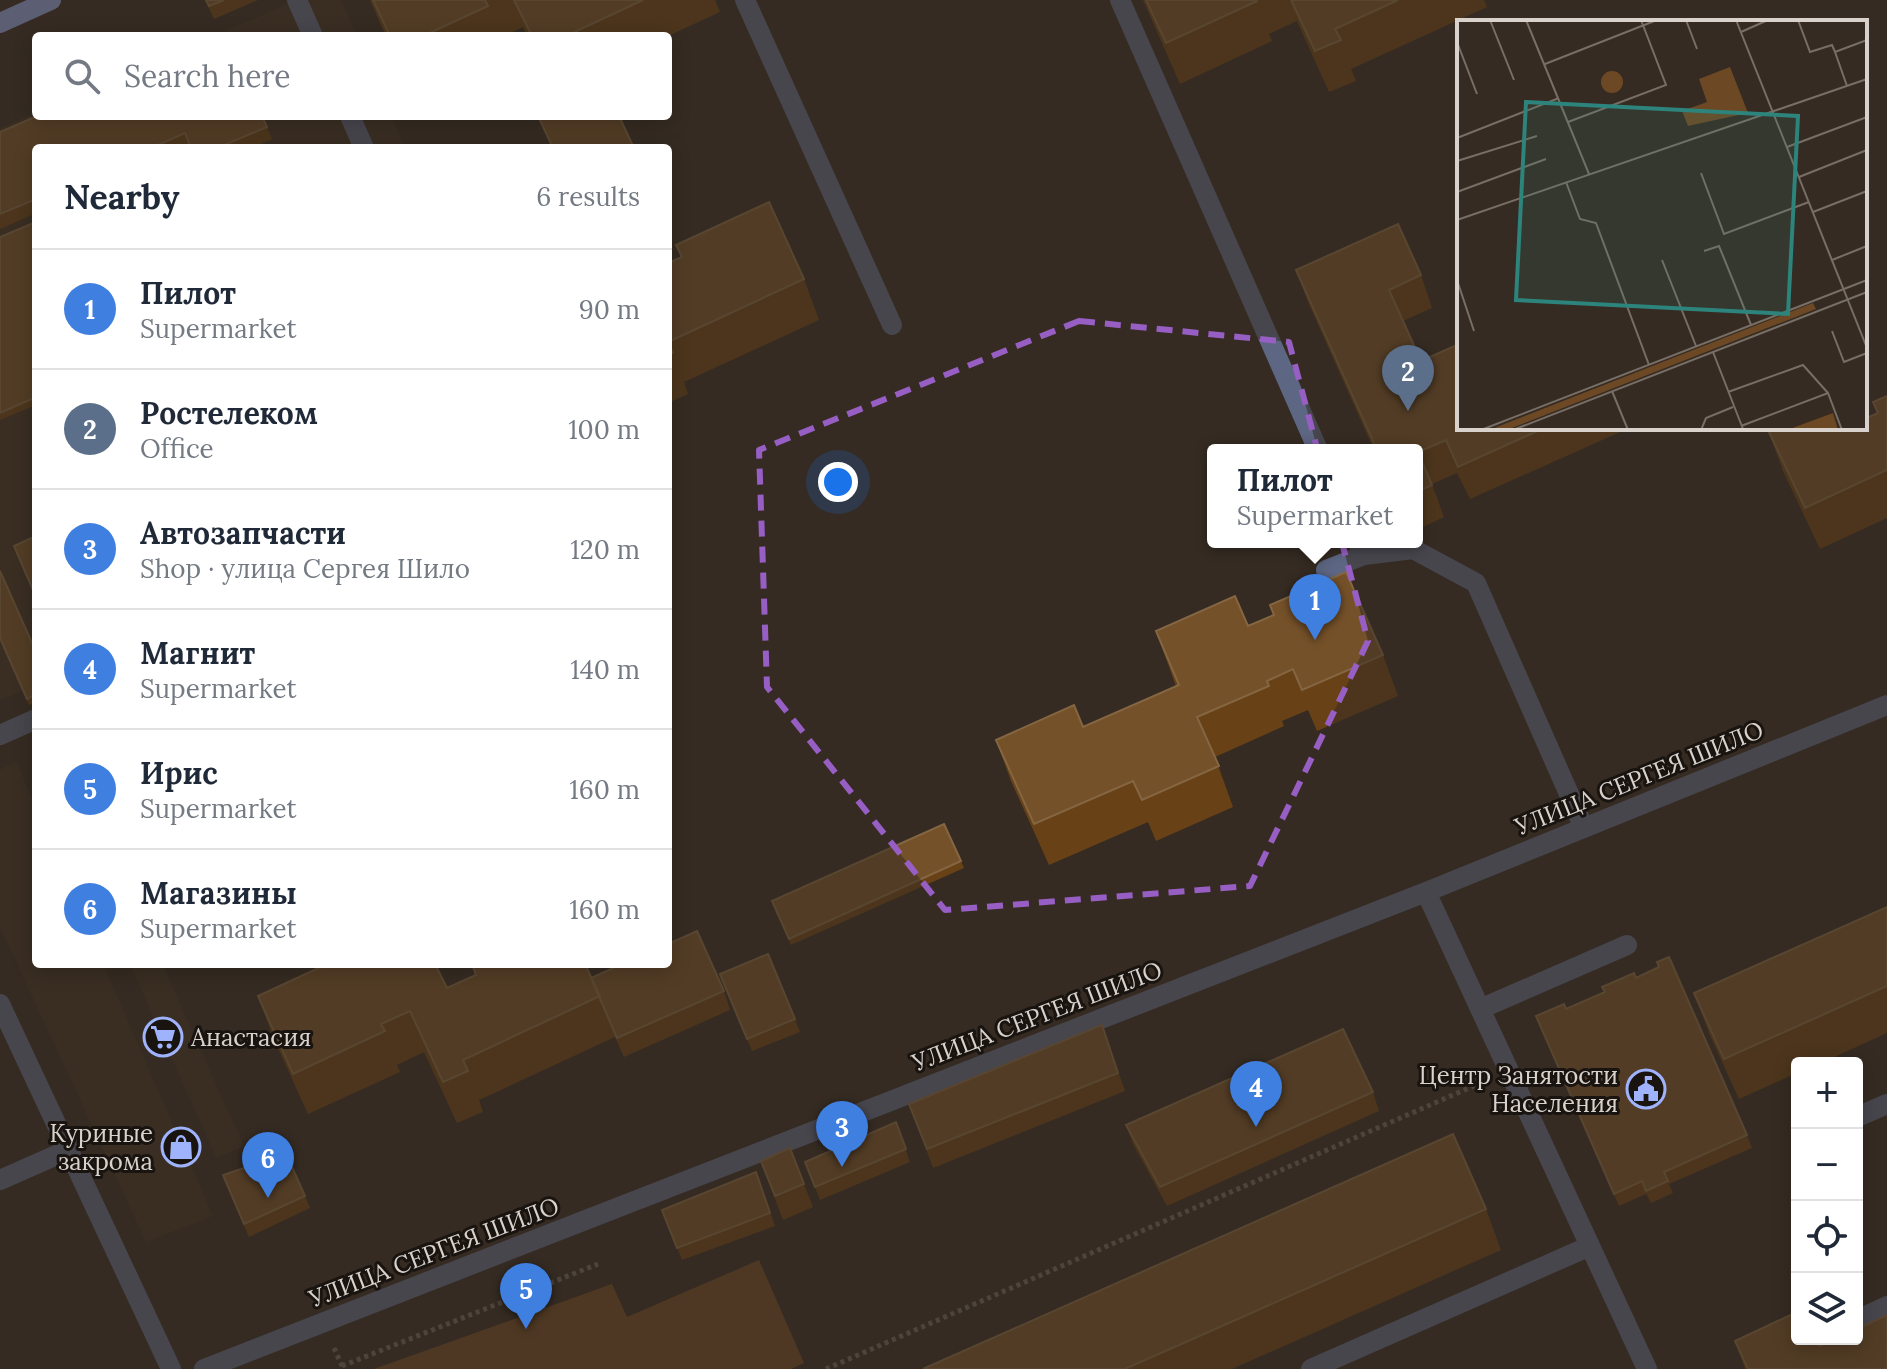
<!DOCTYPE html>
<html lang="en">
<head>
<meta charset="utf-8">
<style>
	:root { --surface:#fff; --page:#f2f2f3; --text:#1f2937; --muted:#747a83; --line:#e0e1e3; --accent:#b45309 }
	body { margin:0; font-family:Lora,serif; background:var(--page); color:var(--text) }
	.controls { position:absolute; right:24px; bottom:24px; display:grid; overflow:hidden; border-radius:8px; box-shadow:0 4px 20px #0003 }
	.controls button { width:72px; height:72px; display:grid; place-items:center; padding:0; border:0; border-bottom:2px solid var(--line); background:var(--surface); color:var(--text); font:40px sans-serif }
	.you { position:absolute; left:838px; top:482px; width:28px; height:28px; margin:-20px; border:6px solid #fff; border-radius:50%; background:#1a73e8; box-shadow:0 0 0 12px #1a73e833 }
	.badge { display:grid; place-items:center; width:52px; height:52px; border-radius:50%; background:var(--accent); color:#fff; font-size:26px; font-weight:700 }
	.pin { position:absolute; translate:-50% -66px; filter:drop-shadow(0 2px 4px #0008) }
	.pin::after { content:''; position:absolute; top:42px; width:28px; height:24px; background:inherit; clip-path:polygon(0 0,100% 0,50% 100%) }
	.popup { position:absolute; left:1207px; top:444px; width:216px; height:104px; box-sizing:border-box; display:grid; place-content:center; border-radius:8px; background:var(--surface); filter:drop-shadow(0 2px 6px #0005); font-size:26px; white-space:nowrap; color:var(--muted) }
	.popup b { font-size:30px; color:var(--text) }
	.popup::after { content:''; position:absolute; left:50%; top:100%; margin-left:-16px; border:16px solid transparent; border-top-color:var(--surface) }
	.list { margin:0; padding:0; list-style:none }
	h2 { display:flex; justify-content:space-between; align-items:center; height:104px; margin:0; padding:0 32px; font-size:34px }
	h2 small { font-size:26px; font-weight:400; color:var(--muted) }
	.list li { display:grid; grid-template-columns:52px 1fr auto; gap:24px; align-items:center; box-sizing:border-box; height:120px; padding:0 32px; border-top:2px solid var(--line) }
	.list b { display:block; font-size:30px; white-space:nowrap }
	.list p { margin:0; font-size:26px; white-space:nowrap; color:var(--muted) }
	.list em { font-size:26px; font-style:normal; color:var(--muted) }
	.icon { flex:none; width:44px; height:44px; fill:none; stroke:currentColor; stroke-width:2; stroke-linecap:round; stroke-linejoin:round }
	.map { position:relative; flex:none; width:1887px; height:1369px; overflow:hidden }
	.search { position:absolute; background:var(--surface); box-shadow:0 4px 20px #0003; left:32px; top:32px; width:640px; height:88px; display:flex; align-items:center; gap:20px; box-sizing:border-box; padding:0 28px; border-radius:8px; color:var(--muted); font-size:30px }
	.panel { position:absolute; background:var(--surface); box-shadow:0 4px 20px #0003; left:32px; top:144px; width:640px; height:824px; border-radius:8px }
	.map>svg:first-child { display:block }
</style>
</head>
<body>
<div class="map">
<svg width="1887" height="1369" viewBox="0 0 1887 1369">
	<rect width="100%" height="100%" fill="#352b22"/>
	<!-- built -->
	<path fill="#413225" d="M297,0H341L357,36H214Z
		M36,113V116H391L405,148H36V685L0,700V128Z
		M16,761L36,808V964H103L213,1216L146,1242L0,927V770Z
		M130,964H162L244,1146L216,1158Z"/>
	<!-- green -->
	<path fill="#6d4824" d="M759,1260L804,1363L791,1369H374L612,1284L627,1317Z"/>
	<g fill="none" stroke-linecap="round" stroke-linejoin="round">
		<!-- path -->
		<path stroke="#6c635b" stroke-width="5" stroke-dasharray="4 4" stroke-linecap="butt" d="M334,1348L343,1368
			M342,1366L598,1264
			M826,1369L1485,1081"/>
		<!-- minor -->
		<path stroke="#5d6682" stroke-width="20" d="M297,0L313,36
			M745,0L892,325
			M1120,0L1318,450
			M350,116L364,148
			M1358,542L1364,555L1413,549L1476,583L1584,828
			M1326,570L1364,555
			M0,735L36,719
			M1426,892L1647,1369
			M0,1004L171,1369
			M1480,1009L1627,945
			M1857,1117L1887,1104
			M0,1180L68,1150
			M1857,1320L1887,1306
			M204,1369L1426,892L1887,705
			M1311,1369L1590,1246"/>
		<!-- major -->
		<path stroke="#8c9dd6" stroke-width="20" d="M0,23L51,0"/>
	</g>
	<!-- wall -->
	<path fill="#684216" d="M205,0H258L214,19Z
		M370,0H715L720,12L668,36H527L523,27L504,36H386Z
		M1143,0H1484L1487,7L1351,69L1356,81L1329,92L1297,21L1269,34L1272,41L1180,84Z
		M267,127L272,139L252,148H190L189,146L185,148H36V213L0,229V132Z
		M36,222V405L0,420V237Z
		M676,245L804,279L819,320L684,382L688,394L668,403V263L681,257Z
		M1296,270L1421,275L1432,308L1403,321L1421,361L1459,428H1629L1470,499L1457,473L1432,484L1444,517L1417,530V450H1374L1308,302Z
		M1887,396V518L1820,549L1783,471L1768,430L1865,428L1877,413L1873,402Z
		M1270,605L1383,655L1398,696L1317,731L1308,710L1282,721L1284,726L1215,757L1233,807L1156,841L1148,822L1049,865L1011,781L996,740L1083,727L1176,686L1156,631L1248,626L1274,615Z
		M0,639L36,652V702L29,705Z
		M961,861L964,868L791,945L774,907Z
		M1887,907V1033L1821,1063H1797V1073L1739,1099L1709,1033L1694,993Z
		M472,964L591,978L724,991L730,1010L624,1057L615,1037L479,1100L483,1112L457,1123L424,1052L397,1065L400,1072L308,1114L273,1037L258,996L447,988L476,975Z
		M1636,978L1747,1135L1752,1148L1669,1184L1673,1193L1651,1203L1646,1194L1619,1206L1536,1016L1566,1009L1604,993L1602,987Z
		M725,986L795,1019L800,1032L752,1051Z
		M1102,1025L1125,1091L933,1168L909,1104Z
		M1373,1092L1379,1111L1167,1206L1133,1144L1126,1125Z
		M896,1122L910,1162L820,1200L805,1162Z
		M258,1146L305,1196L310,1208L249,1237L223,1175L263,1161Z
		M761,1161L804,1184L813,1207L783,1220Z
		M756,1172L775,1226L682,1260L662,1210Z
		M1486,1209L1501,1250L1232,1369H923Z
		M1735,1341L1819,1346L1887,1369H1745Z"/>
	<!-- building -->
	<path fill="#755129" stroke="#846643" stroke-width="2" d="M206,0H224L209,6Z
		M373,0H485L488,6L423,36H390Z
		M514,0H643L566,36H532Z
		M1146,0H1257V1L1166,43Z
		M1291,0H1398L1335,29L1341,40L1315,51Z
		M37,116H262L267,127L217,148H191L185,133L151,148H36V199L0,214V132Z
		M538,116H619L634,148H553Z
		M769,202L804,279L668,342L673,353L668,355V263L682,257L676,245Z
		M36,222V397L0,413V237Z
		M1398,224L1421,275L1389,290L1421,361L1459,344V428H1544L1458,467L1446,440L1418,452L1432,485L1417,492V450H1377L1296,270Z
		M1887,396V470L1805,508L1768,430L1773,428H1865V419L1878,413L1873,402Z
		M36,536V597L14,546Z
		M0,571L36,652V694L27,699L0,638Z
		M1346,572L1383,655L1302,690L1293,669L1267,681L1269,686L1197,717L1219,766L1142,800L1133,781L1034,824L996,740L1074,705L1083,727L1179,685L1156,631L1235,596L1248,626L1274,615L1270,605Z
		M944,824L961,861L789,939L772,901Z
		M1887,907V986L1724,1059L1694,993Z
		M697,931L724,991L617,1038L591,978L622,964H668V944Z
		M768,954L795,1019L747,1039L720,974Z
		M1669,957L1747,1135L1664,1172L1668,1181L1646,1191L1642,1181L1614,1194L1536,1016L1564,1004L1566,1009L1605,992L1602,987L1634,973L1636,978L1659,967L1657,962Z
		M327,964H435L447,988L476,975L472,964H585L600,996L463,1060L468,1071L443,1082L410,1011L381,1024L385,1031L293,1074L258,996Z
		M1102,1025L1118,1073L927,1149L909,1104Z
		M1343,1029L1373,1092L1160,1187L1126,1125Z
		M896,1122L906,1149L815,1187L805,1162Z
		M1453,1134L1486,1209L1125,1369H923Z
		M279,1138L305,1196L244,1224L223,1175L265,1161L258,1146Z
		M790,1148L804,1184L775,1196L761,1161Z
		M756,1172L770,1213L677,1248L662,1210Z
		M1797,1312V1339H1816L1819,1346L1835,1339H1857V1329L1887,1315V1369H1748L1735,1341Z"/>
	<!-- marked area -->
	<path d="M0 0H1887V1369H0ZM1079,321L1289,342L1368,641L1250,886L945,910L767,687L759,450Z" fill="#352b22" fill-opacity=".55" fill-rule="evenodd"/>
	<path fill="none" stroke="#975ec3" stroke-width="6" stroke-dasharray="16 10" stroke-linejoin="round" d="M1079,321L1289,342L1368,641L1250,886L945,910L767,687L759,450Z"/>
	<!-- icons -->
	<defs>
		<symbol id="supermarket-ring" viewBox="-11 -11 22 22"><circle r="9.5" fill="#191410" stroke="#9fb3fd" stroke-width="1.5"/><path d="M-6-5.5h2.5l.6 2H6L4.5 2H-2.5L-4.4-4H-6ZM-1.5 3.2a1.3 1.3 0 1 0 .1 0ZM3 3.2a1.3 1.3 0 1 0 .1 0Z" fill="#9fb3fd"/></symbol>
		<symbol id="civic-ring" viewBox="-11 -11 22 22"><circle r="9.5" fill="#191410" stroke="#9fb3fd" stroke-width="1.5"/><path d="M-.6-6.5H3V-4.5H.6V-3L4-1V1h2V6H-6V1h2V-1L-.6-3ZM-1.2 2.5V6h2.4V2.5Z" fill="#9fb3fd"/></symbol>
		<symbol id="shop-ring" viewBox="-11 -11 22 22"><circle r="9.5" fill="#191410" stroke="#9fb3fd" stroke-width="1.5"/><path d="M-5-2.5h2.3a2.7 3.5 0 0 1 5.4 0H5L5.5 6h-11ZM-1.5-2.5h3a1.5 2.3 0 0 0-3 0Z" fill="#9fb3fd"/></symbol>
	</defs>
	<g fill-rule="evenodd">
		<use href="#supermarket-ring" x="141" y="1015" width="44" height="44"/>
		<use href="#civic-ring" x="1624" y="1067" width="44" height="44"/>
		<use href="#shop-ring" x="159" y="1125" width="44" height="44"/>
	</g>
	<g text-anchor="middle" dominant-baseline="central" stroke-width="6" stroke-linejoin="round" paint-order="stroke">
		<!-- street labels -->
		<g font-size="24" fill="#d9d2cc" stroke="#191410">
			<text transform="translate(1639 778) rotate(-22)">УЛИЦА СЕРГЕЯ ШИЛО</text>
			<text transform="translate(1037 1016) rotate(-21)">УЛИЦА СЕРГЕЯ ШИЛО</text>
			<text transform="translate(434 1252) rotate(-21)">УЛИЦА СЕРГЕЯ ШИЛО</text>
		</g>
		<!-- poi labels -->
		<g font-size="24" fill="#d9d2cc" stroke="#191410" text-anchor="end">
			<text x="191" y="1037" text-anchor="start">Анастасия</text>
			<text x="1618" y="1075">Центр Занятости<tspan x="1618" dy="28">Населения</tspan></text>
			<text x="153" y="1133">Куриные<tspan x="153" dy="28">закрома</tspan></text>
		</g>
	</g>
	<!-- overview -->
	<g transform="translate(1457 20)">
		<rect width="410" height="410" fill="#352b22"/>
		<path d="M273,47L291,93L231,106L225,91L250,82L242,59ZM144 62a11 11 0 1 1 22 0a11 11 0 1 1-22 0ZM356,283L359,289L50,410H32ZM376,393L381,410H330Z" fill="#6d4824"/>
		<path fill="none" stroke="#776e66" stroke-width="2" d="M33,0L57,60M69,0L132,154M229,0L240,29M279,0L410,328M341,0L353,32L375,25L378,32L410,20M284,12L311,0M0,22L20,74M378,32L390,66M88,44L200,0M111,102L209,65L184,0M0,118L102,78M330,127L410,97M0,141L80,116M244,153L267,214L352,182M342,157L410,130M109,162L123,199L139,203L192,345M0,172L89,139M356,192L410,171M0,200L410,59M247,231L262,226L294,305M205,240L239,326M375,240L410,226M0,260L17,311M375,311L387,342L410,333M256,332L286,409M155,371L171,410M271,372L346,345L371,373M284,406L371,373L385,410M24,410L410,260M56,410L410,272M244,410L249,398L276,387"/>
		<path fill="#2d847c" fill-opacity="0.15" stroke="#2d847c" stroke-width="4" d="M69,82L341,96L331,294L59,280Z"/>
		<rect width="410" height="410" fill="none" stroke="#d9d2cc" stroke-width="4"/>
	</g>
</svg>
<div class="controls">
<button>+</button>
<button>−</button>
<button><svg class="icon" aria-label="locate" viewBox="0 0 24 24"><circle cx="12" cy="12" r="6"/><path d="M12 2v4M12 18v4M2 12h4M18 12h4"/></svg></button>
<button><svg class="icon" aria-label="layers" viewBox="0 0 24 24"><path d="M12 4l9 5-9 5-9-5zM3 14l9 5 9-5"/></svg></button>
</div>
<div class="you"></div>
<div class="pin badge" style="left:1315px;top:640px;background:#3f7fe0">1</div>
<div class="popup"><b>Пилот</b>Supermarket</div>
<div class="pin badge" style="left:1408px;top:411px;background:#5c6f8a">2</div>
<div class="pin badge" style="left:842px;top:1167px;background:#3f7fe0">3</div>
<div class="pin badge" style="left:1256px;top:1127px;background:#3f7fe0">4</div>
<div class="pin badge" style="left:526px;top:1329px;background:#3f7fe0">5</div>
<div class="pin badge" style="left:268px;top:1198px;background:#3f7fe0">6</div>
<div class="search"><svg class="icon" aria-label="search" viewBox="0 0 24 24"><circle cx="10" cy="10" r="6"/><path d="M15 15l6 6"/></svg>Search here</div>
<section class="panel">
<h2>Nearby<small>6 results</small></h2>
<ul class="list">
<li><span class="badge" style="background:#3f7fe0">1</span><div><b>Пилот</b><p>Supermarket</p></div><em>90 m</em></li>
<li><span class="badge" style="background:#5c6f8a">2</span><div><b>Ростелеком</b><p>Office</p></div><em>100 m</em></li>
<li><span class="badge" style="background:#3f7fe0">3</span><div><b>Автозапчасти</b><p>Shop · улица Сергея Шило</p></div><em>120 m</em></li>
<li><span class="badge" style="background:#3f7fe0">4</span><div><b>Магнит</b><p>Supermarket</p></div><em>140 m</em></li>
<li><span class="badge" style="background:#3f7fe0">5</span><div><b>Ирис</b><p>Supermarket</p></div><em>160 m</em></li>
<li><span class="badge" style="background:#3f7fe0">6</span><div><b>Магазины</b><p>Supermarket</p></div><em>160 m</em></li>
</ul>
</section>
</div>
</body>
</html>
